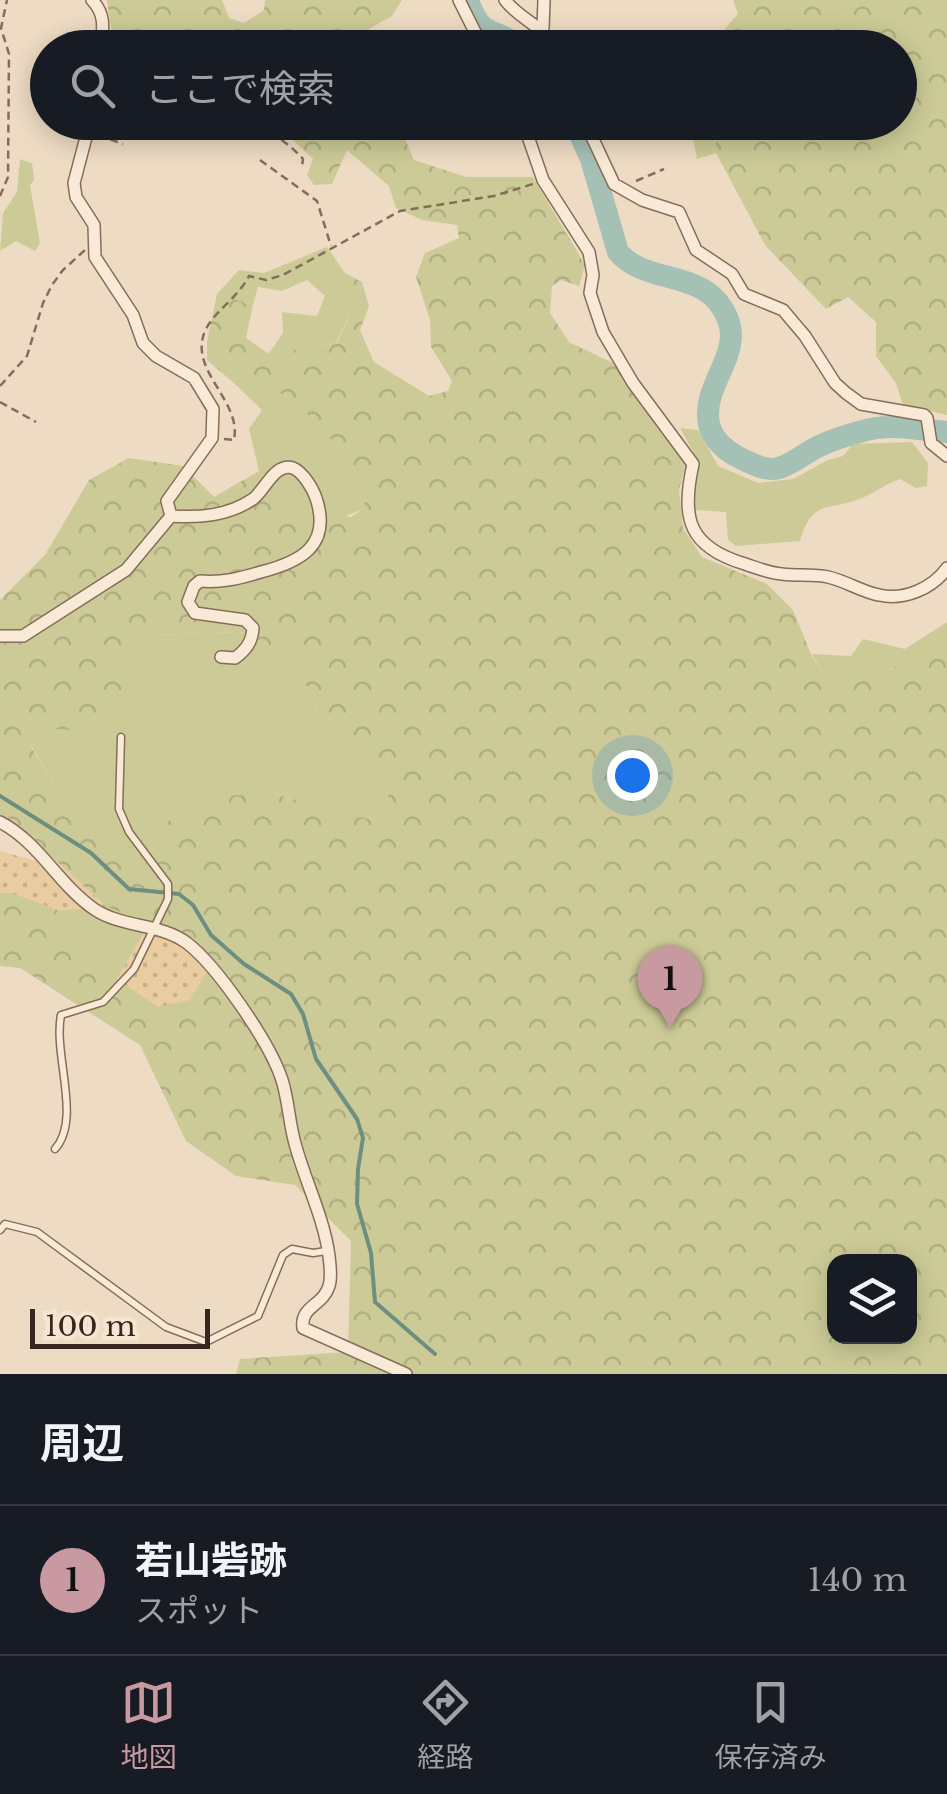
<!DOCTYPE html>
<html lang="ja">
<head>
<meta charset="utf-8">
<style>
	:root { --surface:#171b24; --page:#20242c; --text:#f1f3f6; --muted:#9ea1a6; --line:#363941; --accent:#c899a1 }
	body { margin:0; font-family:"Libre Baskerville","Noto Sans JP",serif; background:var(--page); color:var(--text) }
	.controls { position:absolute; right:30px; bottom:30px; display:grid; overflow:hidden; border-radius:20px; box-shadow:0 5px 25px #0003 }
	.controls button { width:90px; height:90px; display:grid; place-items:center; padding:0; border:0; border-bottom:2px solid var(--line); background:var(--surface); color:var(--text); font:50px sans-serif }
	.scale { position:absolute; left:30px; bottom:25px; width:180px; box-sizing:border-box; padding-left:10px; border:5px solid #38271e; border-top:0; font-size:28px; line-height:35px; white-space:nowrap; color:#38271e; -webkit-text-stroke:8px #f5e6d2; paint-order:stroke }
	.you { position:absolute; left:632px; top:775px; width:35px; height:35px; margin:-25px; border:8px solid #fff; border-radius:50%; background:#1a73e8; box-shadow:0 0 0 15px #1a73e833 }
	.badge { display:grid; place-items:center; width:65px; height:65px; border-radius:50%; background:var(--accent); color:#111; font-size:32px; font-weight:700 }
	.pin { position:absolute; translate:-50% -82px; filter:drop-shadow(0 2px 5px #0008) }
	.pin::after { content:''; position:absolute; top:52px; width:35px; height:30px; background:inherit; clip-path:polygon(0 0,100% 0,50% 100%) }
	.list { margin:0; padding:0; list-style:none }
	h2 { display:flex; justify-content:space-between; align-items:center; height:130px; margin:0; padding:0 40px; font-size:42px }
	h2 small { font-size:32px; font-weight:400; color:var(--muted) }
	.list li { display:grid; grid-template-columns:65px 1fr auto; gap:30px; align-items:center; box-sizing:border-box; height:150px; padding:0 40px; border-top:2px solid var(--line) }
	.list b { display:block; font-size:38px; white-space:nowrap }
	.list p { margin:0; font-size:32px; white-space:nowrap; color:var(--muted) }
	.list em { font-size:32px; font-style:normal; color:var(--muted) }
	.icon { flex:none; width:55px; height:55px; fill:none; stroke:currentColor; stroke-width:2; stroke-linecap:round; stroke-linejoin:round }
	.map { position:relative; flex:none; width:947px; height:1374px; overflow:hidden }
	.search { position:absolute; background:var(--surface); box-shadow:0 5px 25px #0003; left:30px; right:30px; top:30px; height:110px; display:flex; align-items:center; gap:25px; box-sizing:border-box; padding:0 35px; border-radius:55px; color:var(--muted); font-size:38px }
	.sheet { height:280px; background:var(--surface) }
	nav { display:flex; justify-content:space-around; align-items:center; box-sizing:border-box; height:140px; border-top:2px solid var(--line); background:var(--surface); font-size:28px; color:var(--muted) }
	nav a { display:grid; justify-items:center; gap:5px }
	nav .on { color:var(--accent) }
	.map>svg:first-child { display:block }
</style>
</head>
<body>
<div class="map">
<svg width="947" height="1374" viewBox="0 0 947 1374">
	<defs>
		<pattern id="forest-crowns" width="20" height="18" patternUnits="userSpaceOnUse" patternTransform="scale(2.5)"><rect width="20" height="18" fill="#cccb97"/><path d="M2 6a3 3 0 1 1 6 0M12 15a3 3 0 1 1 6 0" fill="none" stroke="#b0ae82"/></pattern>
		<pattern id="sand-dots" width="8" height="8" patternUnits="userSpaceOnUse" patternTransform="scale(2.5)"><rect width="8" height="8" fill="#e9cca0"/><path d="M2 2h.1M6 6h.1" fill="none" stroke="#c9af89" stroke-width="1.8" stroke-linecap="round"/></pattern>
	</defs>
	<rect width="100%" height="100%" fill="#eedbc3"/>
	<!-- grass -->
	<path fill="#cccb97" d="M690,123H716V153L697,159Z
		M20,159L32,163L34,180L30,185L40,243L35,251L16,241L0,251L3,213L17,192Z
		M327,247L345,273L329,288L353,308L336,343L268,355L283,333L282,312L317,316L325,296L307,280L282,291L258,287L253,305L217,294L239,270L264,273Z
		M235,384C245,384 259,381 267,386C310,407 344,450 367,491L363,509L314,530L288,498L259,471L249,429L262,410Z
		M680,428L698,430L718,466L758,483L793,479L828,460L843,456L853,444L912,442L928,463L927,486L916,488L900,479C885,484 876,492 862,498C829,512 813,497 800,541L736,546L728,540L726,512L695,510L693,493L700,464Z
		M947,622V636L875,678L830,686L812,654L851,656L863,639L905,649Z
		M241,632L293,656L323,723L393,773L386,806L368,819L274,794L147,860L61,794L30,744C64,703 112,675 149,635Z
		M107,907L151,921L117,979L46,931L58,910Z"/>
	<!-- forest -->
	<path fill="url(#forest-crowns)" fill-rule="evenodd" d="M107,0H222L229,18L244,23L264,10L265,0H402L392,16L369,29L376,47L118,48L113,40Z
		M733,0H947V415L903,405L896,383L876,356V322L848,297L826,309L765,245L716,153V123L900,122V48H714V41L738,14Z
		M257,123H398L414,160L466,177H533L585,265L579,286L561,280L552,286L550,313L569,342L613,363L686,463L679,490L683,528L702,557L767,584L793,610L811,654L830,685L875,678L947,636V1374H236L240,1359L348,1352L351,1241L295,1185L236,1176L186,1141L140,1045L20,968L0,966V893L12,892L58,910L46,931L158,1006L187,936L107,907L15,824L0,817V600L45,555L89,480L129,458L183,466L214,497L259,471L288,498L314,529L327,512L351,517L363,509L367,491C344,451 310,407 267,386C259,382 245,384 235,384L207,360V341L217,294L253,305L246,338L269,354L337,343L353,308L329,288L345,273L362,282L369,306L360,330L374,362L429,396L448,391L452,381L431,347L430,320L416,277L425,253L459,238L457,225L422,220L396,208L389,186L347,150L332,184L314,185L307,175L313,159L293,140ZM241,632L293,656L323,723L393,773L386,806L368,819L274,794L217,796L147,832L146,859L61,794L30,745L43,729L92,730L130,683L129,657L149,635ZM834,1262H910V1336H834Z"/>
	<!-- sand -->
	<path fill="url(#sand-dots)" d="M0,851L65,869L107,907L58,910L12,893H0Z
		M151,921L187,936L208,970L190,1000L158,1007L117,979Z"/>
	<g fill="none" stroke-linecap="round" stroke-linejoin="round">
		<!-- stream -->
		<path stroke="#6c8f81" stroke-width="4" d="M0,796L91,853L129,889L179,894L193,905L211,935L244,964L291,994L303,1014L316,1059L357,1119L363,1138L358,1169L357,1204L371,1253L375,1302L435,1354"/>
		<!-- river -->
		<path stroke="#a5c0b5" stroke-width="22" d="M468,0C482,41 493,25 522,48
			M574,122L591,159L618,252C643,282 694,272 718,302C755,349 700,379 709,424C712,439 726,451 738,457C773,475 776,472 807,453C825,441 850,434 871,429C894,424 923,430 947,432"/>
		<defs>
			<path id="service" d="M55,1149C82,1119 53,1055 61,1015L103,1002L134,969L168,899V884L129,832L119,809L121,737
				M0,1230L5,1224L37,1232L166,1327L206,1342L258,1316L283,1255L292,1249L313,1253L326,1251"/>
			<path id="minor" d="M92,0C106,15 103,28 101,48
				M459,0L483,48
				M505,0C520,20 542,24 554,48
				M543,28L544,0
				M523,122L543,180L589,252L593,275L590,293L603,332L633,383L693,464C681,518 688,547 745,564C757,568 769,573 782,574C797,576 813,574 828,577C846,581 862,592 879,595C904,601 933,588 947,568
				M585,122L614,184L642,200L679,212L696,250L732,274L744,294L783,310L805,336L835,383L846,393L861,404L924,415L927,418L931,443L947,456
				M171,516C199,518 228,516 253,499C265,490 275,462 293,468C303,472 313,489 316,498C332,546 300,562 261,572C240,578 223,583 200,581L194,586L188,602L195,613L245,620L253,628C252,642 246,650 235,658L221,657
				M0,636H23L126,570L171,516L167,501L212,438L213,409L194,378L156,356L143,343L133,315L95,257L94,225L76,197L74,183L90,122
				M0,822C40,843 58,884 94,909C122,928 160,923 187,943C218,967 270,1043 282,1080C289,1102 289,1125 296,1147C306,1183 324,1218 329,1256C330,1266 332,1277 329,1286C323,1306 300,1306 303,1328L406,1374"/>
		</defs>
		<!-- service casing -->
		<use href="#service" stroke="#886c5a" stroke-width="9"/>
		<!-- minor casing -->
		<use href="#minor" stroke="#886c5a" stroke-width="14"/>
		<!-- path -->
		<path stroke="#886c5a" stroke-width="2.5" stroke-dasharray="8 5" stroke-linecap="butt" d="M32,82L48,86
			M247,122C269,131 287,141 303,159L302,166
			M98,135L123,144
			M260,160L317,201L331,246
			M636,181L664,169
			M0,196L8,177L9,54L1,28L7,0
			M0,386L27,356L43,303L52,285L63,270L85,250
			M0,402L36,422
			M224,439L234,440C242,400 188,371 205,331C214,311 237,299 249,276L266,280L283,275L400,211L494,196L533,184"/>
		<!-- service -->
		<use href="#service" stroke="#f8ead6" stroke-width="6"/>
		<!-- minor -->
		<use href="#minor" stroke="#f8ead6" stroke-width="11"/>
	</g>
</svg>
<div class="controls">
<button><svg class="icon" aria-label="layers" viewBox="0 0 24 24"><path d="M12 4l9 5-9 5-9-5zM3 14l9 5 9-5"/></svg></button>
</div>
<div class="scale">100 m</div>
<div class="you"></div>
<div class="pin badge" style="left:670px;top:1028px">1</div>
<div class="search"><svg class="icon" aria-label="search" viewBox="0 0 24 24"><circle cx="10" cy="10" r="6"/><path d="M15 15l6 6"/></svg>ここで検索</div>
</div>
<section class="sheet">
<h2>周辺<small></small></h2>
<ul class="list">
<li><span class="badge">1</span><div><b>若山砦跡</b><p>スポット</p></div><em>140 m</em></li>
</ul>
</section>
<nav>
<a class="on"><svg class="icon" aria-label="map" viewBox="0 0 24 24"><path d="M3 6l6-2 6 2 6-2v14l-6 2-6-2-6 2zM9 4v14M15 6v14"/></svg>地図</a>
<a><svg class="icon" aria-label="directions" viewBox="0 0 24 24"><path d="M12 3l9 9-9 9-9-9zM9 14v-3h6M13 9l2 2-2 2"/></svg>経路</a>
<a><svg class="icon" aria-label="saved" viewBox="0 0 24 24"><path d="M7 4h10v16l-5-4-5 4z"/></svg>保存済み</a>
</nav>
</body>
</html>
